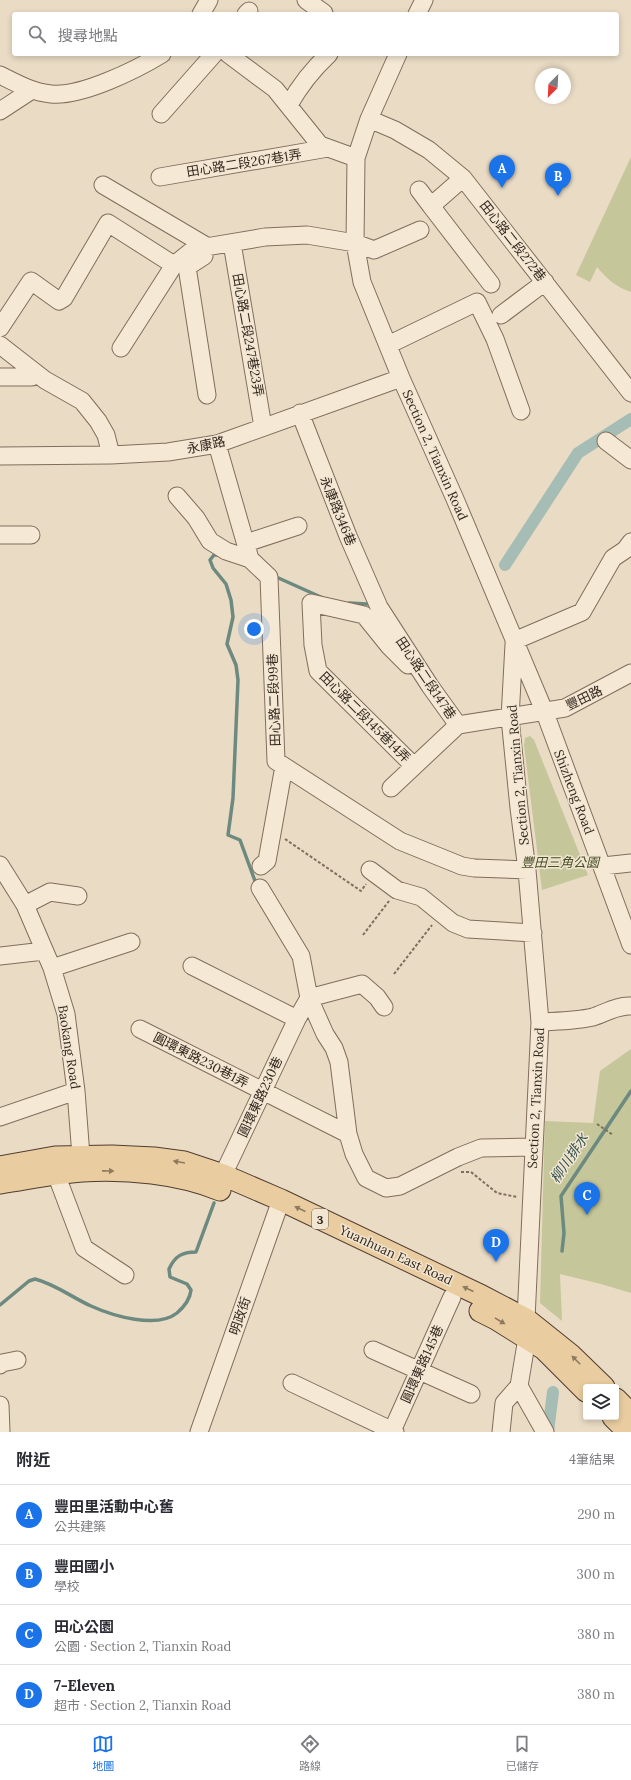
<!DOCTYPE html>
<html lang="zh-TW">
<head>
<meta charset="utf-8">
<style>
	:root { --surface:#fff; --page:#f7f7f7; --text:#2b2b33; --muted:#7c7c81; --line:#e1e1e2; --accent:#1a73e8 }
	body { margin:0; font-family:Lora,"Noto Sans TC",serif; background:var(--page); color:var(--text) }
	.controls { position:absolute; right:12px; bottom:12px; display:grid; overflow:hidden; border-radius:4px; box-shadow:0 2px 6px #0003 }
	.controls button { width:36px; height:36px; display:grid; place-items:center; padding:0; border:0; border-bottom:1px solid var(--line); background:var(--surface); color:var(--text); font:20px sans-serif }
	.compass { position:absolute; left:535px; top:68px; width:36px; height:36px; border-radius:50%; background:var(--surface); box-shadow:0 2px 6px #0003; rotate:204deg }
	.you { position:absolute; left:254px; top:629px; width:14px; height:14px; margin:-10px; border:3px solid #fff; border-radius:50%; background:#1a73e8; box-shadow:0 0 0 6px #1a73e833 }
	.badge { display:grid; place-items:center; width:26px; height:26px; border-radius:50%; background:var(--accent); color:#fff; font-size:13px; font-weight:700 }
	.pin { position:absolute; translate:-50% -33px; filter:drop-shadow(0 1px 2px #0008) }
	.pin::after { content:''; position:absolute; top:21px; width:14px; height:12px; background:inherit; clip-path:polygon(0 0,100% 0,50% 100%) }
	.list { margin:0; padding:0; list-style:none }
	h2 { display:flex; justify-content:space-between; align-items:center; height:52px; margin:0; padding:0 16px; font-size:17px }
	h2 small { font-size:13px; font-weight:400; color:var(--muted) }
	.list li { display:grid; grid-template-columns:26px 1fr auto; gap:12px; align-items:center; box-sizing:border-box; height:60px; padding:0 16px; border-top:1px solid var(--line) }
	.list b { display:block; font-size:15px; white-space:nowrap }
	.list p { margin:0; font-size:13px; white-space:nowrap; color:var(--muted) }
	.list em { font-size:13px; font-style:normal; color:var(--muted) }
	.icon { flex:none; width:22px; height:22px; fill:none; stroke:currentColor; stroke-width:2; stroke-linecap:round; stroke-linejoin:round }
	.map { position:relative; flex:none; width:631px; height:1432px; overflow:hidden }
	.search { position:absolute; background:var(--surface); box-shadow:0 2px 6px #0003; left:12px; right:12px; top:12px; height:44px; display:flex; align-items:center; gap:10px; box-sizing:border-box; padding:0 14px; border-radius:4px; color:var(--muted); font-size:15px }
	.sheet { height:292px; background:var(--surface) }
	nav { display:flex; justify-content:space-around; align-items:center; box-sizing:border-box; height:56px; border-top:1px solid var(--line); background:var(--surface); font-size:11px; color:var(--muted) }
	nav a { display:grid; justify-items:center; gap:2px }
	nav .on { color:var(--accent) }
	.map>svg:first-child { display:block }
</style>
</head>
<body>
<div class="map">
<svg width="631" height="1432" viewBox="0 0 631 1432">
	<rect width="100%" height="100%" fill="#e9dbc4"/>
	<!-- green -->
	<path fill="#c5c699" d="M631,157V292C616,287 607,279 597,267L590,282L576,275Z
		M530,736L534,740L588,875L542,890L524,745L525,738Z
		M631,1049V1293L601,1284L560,1274L562,1321L540,1303L545,1121L593,1123L600,1071Z"/>
	<g fill="none" stroke-linecap="round" stroke-linejoin="round">
		<!-- stream -->
		<path stroke="#6d8a80" stroke-width="3.5" d="M219,555H214L210,560L213,568L226,584L231,600L233,617L227,644L236,665L238,680L233,798L228,835L240,840L255,881
			M274,576L323,598
			M349,603L367,604
			M562,1251L564,1233L561,1196L631,1091
			M0,1305L29,1281L35,1279C55,1284 73,1298 91,1306C113,1316 157,1329 177,1313C184,1307 190,1299 191,1290L187,1284L170,1277L169,1269C175,1256 182,1252 196,1252L214,1203"/>
		<!-- canal -->
		<path stroke="#a5bdb4" stroke-width="12" d="M505,565L578,453L631,419
			M548,1432L553,1392"/>
		<defs>
			<path id="minor" d="M306,0L324,13
				M201,14L209,0
				M246,14L249,11
				M417,14L424,0
				M228,54L275,89L320,145L356,158
				M398,54L369,119L356,158L355,243L362,282L401,378L455,499L545,713L631,945
				M0,75C16,83 32,92 51,94C81,97 136,70 162,54
				M289,105C300,85 313,69 329,54
				M0,111L32,90
				M161,114L214,54
				M369,119L395,130L429,150L463,178L631,393
				M160,177L328,148
				M463,178L431,206L491,284
				M103,185L208,247
				M419,190L431,206
				M232,243L263,427
				M204,256L187,267L207,395
				M501,315L545,282
				M0,328L31,281L59,301L64,298L108,223L174,265L194,249L265,237L307,235L355,243L374,250L420,230
				M0,345L45,380L82,401L98,421L106,435L111,455
				M388,345L477,302L495,339L521,411
				M121,348L174,265
				M0,377H32
				M300,413L348,536L379,607L430,686L458,725L565,708L631,673
				M606,441L631,460
				M217,444L250,559L269,577L276,761L400,841L462,866L474,868L527,870
				M0,456L111,455L168,452L217,444L401,378
				M177,496L196,518L210,541L226,551L250,559
				M0,535H31
				M246,543L298,526
				M514,641L582,612L613,558L625,550L631,542
				M514,644L510,718L519,808L527,870L540,1022L526,1319L527,1338L519,1386L545,1432
				M408,665L389,646L364,615L311,603L313,645L318,671L414,766
				M391,788L458,725
				M0,865L25,905L52,968L66,1014L76,1091L82,1169
				M261,866L267,861L284,766
				M603,866L631,863
				M370,870L397,890L421,897L453,923L468,929L533,933
				M260,888L301,956L309,998L325,1034L334,1048L339,1062L348,1134
				M25,905L50,892L78,896
				M0,956L44,951
				M192,966L297,1019
				M52,968L131,942
				M309,998L362,984L377,997L384,1007
				M540,1022C557,1021 576,1021 593,1017C605,1013 618,1005 631,1006
				M140,1029L348,1134L354,1154L366,1178L386,1188L400,1186L458,1157L481,1148L534,1147
				M0,1117L76,1091
				M55,1161L56,1174L84,1248L125,1275
				M223,1175L297,1019L309,998
				M373,1350L471,1394
				M0,1365L2,1363L17,1360
				M292,1383L395,1432
				M0,1405L1,1432
				M392,1431L452,1297
				M199,1432L281,1200
				M501,1432L504,1403L519,1386"/>
			<path id="major" d="M0,1167L55,1157L112,1156L154,1158L184,1162L223,1175L281,1200L482,1296L526,1319L571,1355L604,1387
				M0,1183C27,1179 54,1173 82,1171C125,1168 180,1173 220,1190
				M480,1311L496,1319L544,1349L586,1391
				M616,1399L631,1414
				M613,1417L628,1432"/>
		</defs>
		<!-- minor casing -->
		<use href="#minor" stroke="#826d5c" stroke-width="19"/>
		<!-- major casing -->
		<use href="#major" stroke="#503c30" stroke-width="23"/>
		<!-- path -->
		<path stroke="#826d5c" stroke-width="2" stroke-dasharray="3 2" stroke-linecap="butt" d="M285,839L361,891L366,884
			M363,935L389,901
			M394,974L432,925
			M597,1124L613,1135
			M461,1172H471L497,1193L517,1197"/>
		<!-- minor -->
		<use href="#minor" stroke="#f5e9d6" stroke-width="17"/>
		<!-- major -->
		<use href="#major" stroke="#e9cc9f" stroke-width="21"/>
	</g>
	<!-- one-way arrows -->
	<defs><path id="oneway-solid" d="M-6-.8H1V-3.2L6.5 0L1 3.2V.8H-6Z"/></defs>
	<g fill="#8e7a5f">
		<use href="#oneway-solid" transform="translate(179 1162) rotate(-170)"/>
		<use href="#oneway-solid" transform="translate(108 1171) rotate(1)"/>
		<use href="#oneway-solid" transform="translate(300 1209) rotate(-155)"/>
		<use href="#oneway-solid" transform="translate(468 1289) rotate(-155)"/>
		<use href="#oneway-solid" transform="translate(500 1321) rotate(31)"/>
		<use href="#oneway-solid" transform="translate(576 1360) rotate(-135)"/>
	</g>
	<g text-anchor="middle" dominant-baseline="central" stroke-width="3" stroke-linejoin="round" paint-order="stroke">
		<!-- shield labels -->
		<rect fill="#f2e6d2" stroke="#6c6055" stroke-width="1" x="312" y="1209" width="16" height="20" rx="3"/>
		<g font-size="12" font-weight="bold" fill="#33271f">
			<text x="320" y="1219">3</text>
		</g>
		<!-- street labels -->
		<g font-size="13" fill="#33271f" stroke="#f2e6d2">
			<text transform="translate(244 163) rotate(-9)">田心路二段267巷1弄</text>
			<text transform="translate(513 241) rotate(52)">田心路二段272巷</text>
			<text transform="translate(248 335) rotate(80)">田心路二段247巷23弄</text>
			<text transform="translate(206 445) rotate(-12)">永康路</text>
			<text transform="translate(435 455) rotate(66)">Section 2, Tianxin Road</text>
			<text transform="translate(338 511) rotate(68)">永康路346巷</text>
			<text transform="translate(426 678) rotate(56)">田心路二段147巷</text>
			<text transform="translate(584 698) rotate(-26)">豐田路</text>
			<text transform="translate(274 700) rotate(-92)">田心路二段99巷</text>
			<text transform="translate(365 717) rotate(45)">田心路二段145巷14弄</text>
			<text transform="translate(518 775) rotate(-95)">Section 2, Tianxin Road</text>
			<text transform="translate(574 792) rotate(69)">Shizheng Road</text>
			<text transform="translate(69 1047) rotate(81)">Baokang Road</text>
			<text transform="translate(201 1060) rotate(27)">圓環東路230巷1弄</text>
			<text transform="translate(260 1097) rotate(-65)">圓環東路230巷</text>
			<text transform="translate(536 1098) rotate(-87)">Section 2, Tianxin Road</text>
			<text transform="translate(396 1255) rotate(25)">Yuanhuan East Road</text>
			<text transform="translate(240 1316) rotate(-71)">明政街</text>
			<text transform="translate(422 1364) rotate(-66)">圓環東路145巷</text>
		</g>
		<!-- park labels -->
		<g font-size="13" font-style="italic" fill="#474e27" stroke="#f2e6d2">
			<text x="560" y="862">豐田三角公園</text>
		</g>
		<!-- water labels -->
		<g font-size="14" font-style="italic" fill="#2f524d" stroke="#f2e6d2">
			<text transform="translate(569 1158) rotate(-56)">柳川排水</text>
		</g>
	</g>
</svg>
<div class="controls">
<button><svg class="icon" aria-label="layers" viewBox="0 0 24 24"><path d="M12 4l9 5-9 5-9-5zM3 14l9 5 9-5"/></svg></button>
</div>
<svg class="compass" viewBox="-18 -18 36 36"><path d="M0-13l5 13h-10z" fill="#e53935"/><path d="M0 13l5-13h-10z" fill="#7c7c81"/></svg>
<div class="you"></div>
<div class="pin badge" style="left:502px;top:188px">A</div>
<div class="pin badge" style="left:558px;top:196px">B</div>
<div class="pin badge" style="left:587px;top:1215px">C</div>
<div class="pin badge" style="left:496px;top:1262px">D</div>
<div class="search"><svg class="icon" aria-label="search" viewBox="0 0 24 24"><circle cx="10" cy="10" r="6"/><path d="M15 15l6 6"/></svg>搜尋地點</div>
</div>
<section class="sheet">
<h2>附近<small>4筆結果</small></h2>
<ul class="list">
<li><span class="badge">A</span><div><b>豐田里活動中心舊</b><p>公共建築</p></div><em>290 m</em></li>
<li><span class="badge">B</span><div><b>豐田國小</b><p>學校</p></div><em>300 m</em></li>
<li><span class="badge">C</span><div><b>田心公園</b><p>公園 · Section 2, Tianxin Road</p></div><em>380 m</em></li>
<li><span class="badge">D</span><div><b>7-Eleven</b><p>超市 · Section 2, Tianxin Road</p></div><em>380 m</em></li>
</ul>
</section>
<nav>
<a class="on"><svg class="icon" aria-label="map" viewBox="0 0 24 24"><path d="M3 6l6-2 6 2 6-2v14l-6 2-6-2-6 2zM9 4v14M15 6v14"/></svg>地圖</a>
<a><svg class="icon" aria-label="directions" viewBox="0 0 24 24"><path d="M12 3l9 9-9 9-9-9zM9 14v-3h6M13 9l2 2-2 2"/></svg>路線</a>
<a><svg class="icon" aria-label="saved" viewBox="0 0 24 24"><path d="M7 4h10v16l-5-4-5 4z"/></svg>已儲存</a>
</nav>
</body>
</html>
